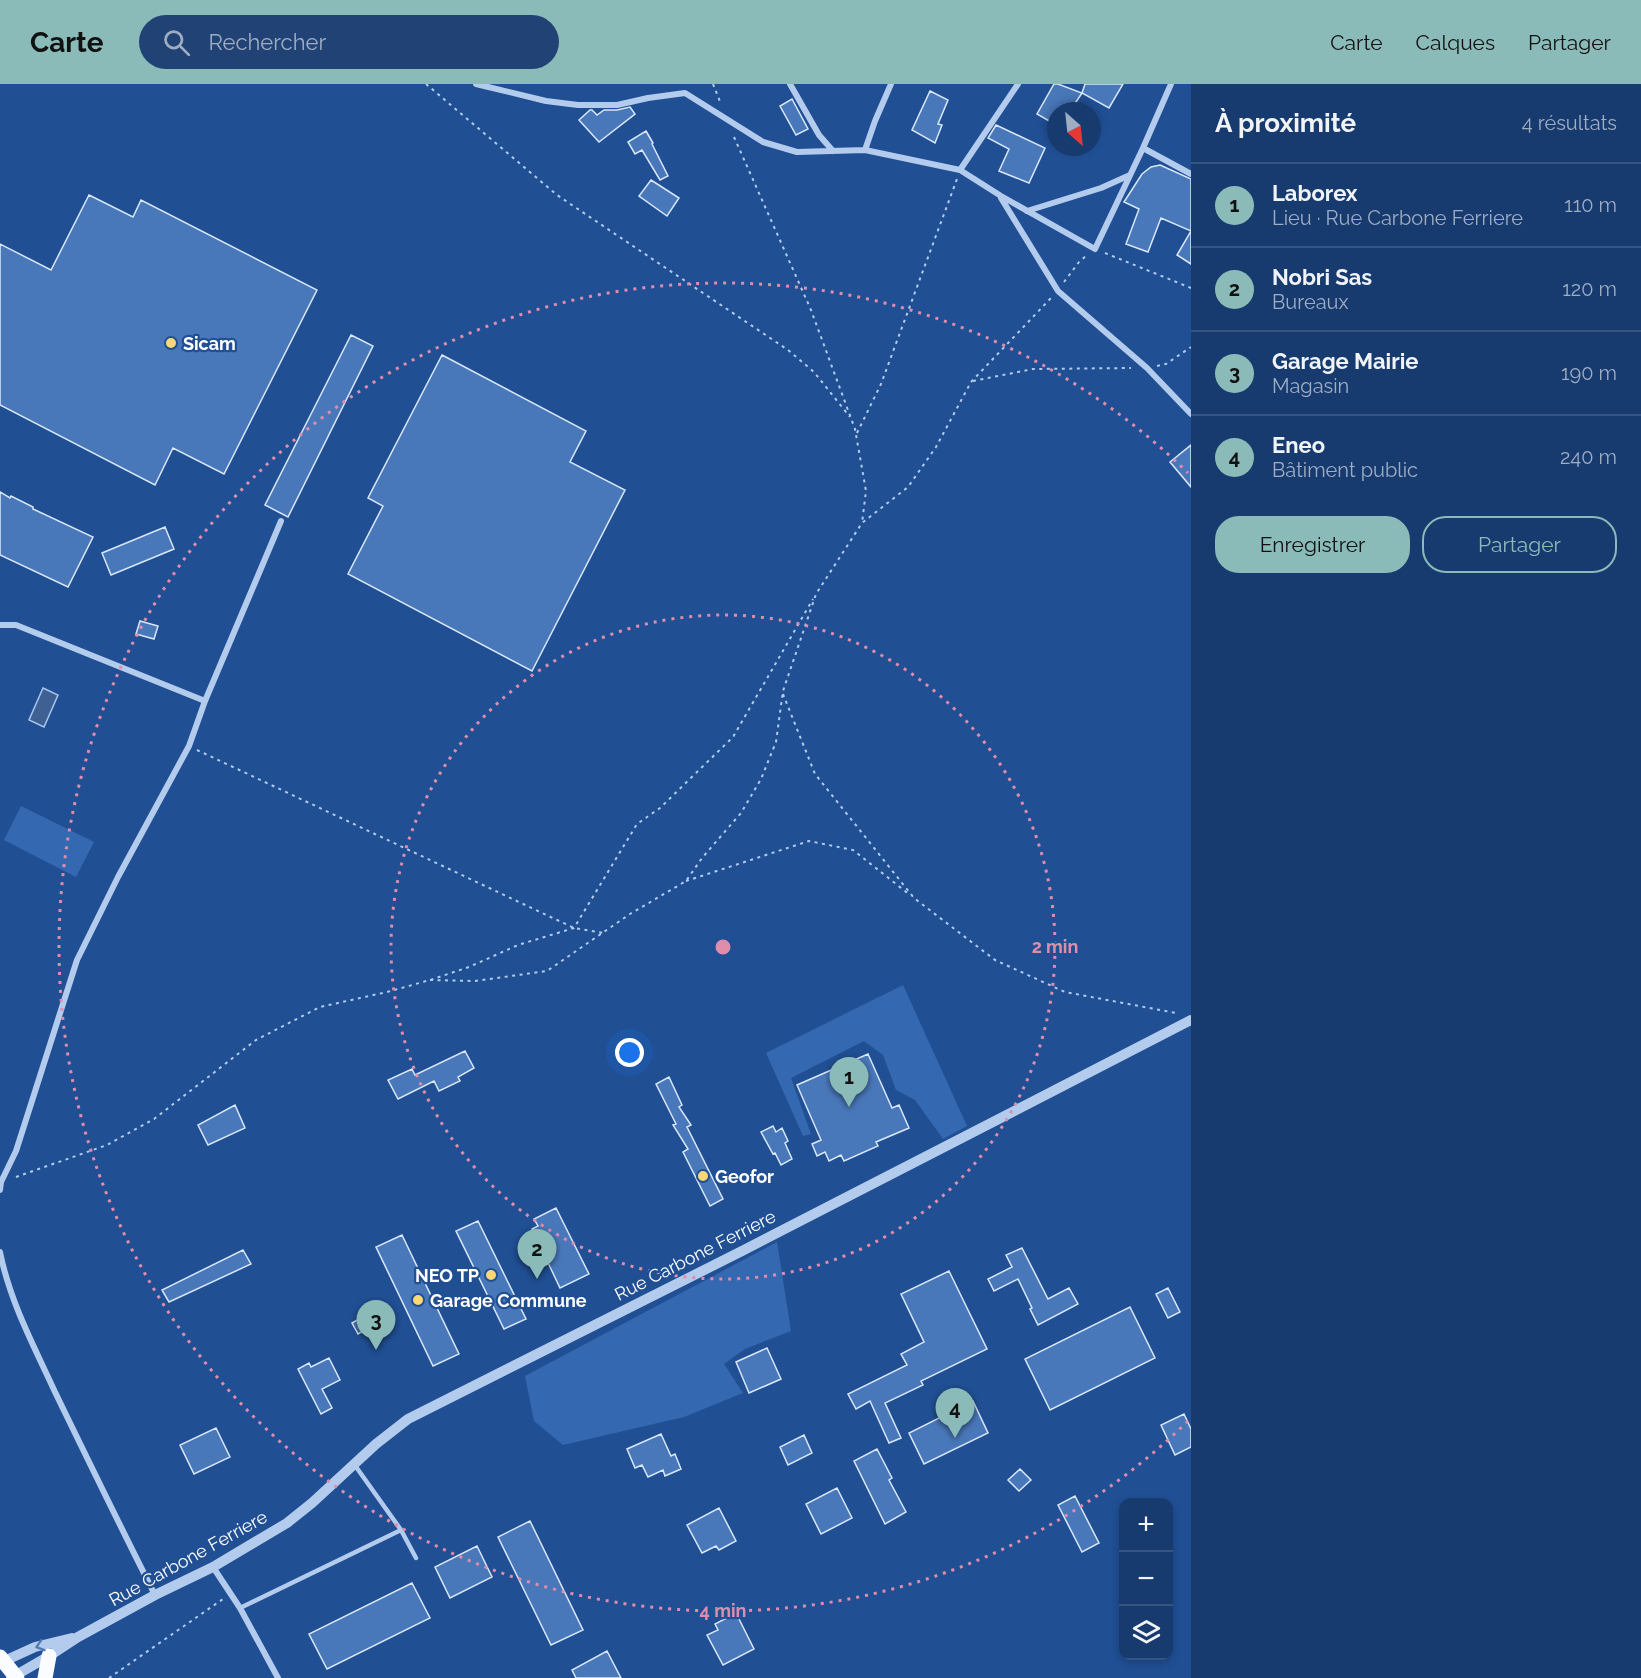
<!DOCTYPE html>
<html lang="fr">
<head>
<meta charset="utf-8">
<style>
	:root { --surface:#183b6f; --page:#214274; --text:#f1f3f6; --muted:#9fadc3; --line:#365582; --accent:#8bbbb9 }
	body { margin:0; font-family:Raleway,sans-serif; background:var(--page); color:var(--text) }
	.controls { position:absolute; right:18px; bottom:18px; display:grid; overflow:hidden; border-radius:12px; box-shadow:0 3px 9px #0003 }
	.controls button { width:54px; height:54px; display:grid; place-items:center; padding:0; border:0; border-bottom:2px solid var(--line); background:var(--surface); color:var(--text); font:30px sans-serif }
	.compass { position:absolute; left:1047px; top:18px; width:54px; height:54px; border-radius:50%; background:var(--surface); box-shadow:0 3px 9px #0003; rotate:153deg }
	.you { position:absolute; left:630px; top:969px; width:21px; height:21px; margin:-15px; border:4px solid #fff; border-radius:50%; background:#1a73e8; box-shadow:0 0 0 9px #1a73e833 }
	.badge { display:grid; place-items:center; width:39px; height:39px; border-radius:50%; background:var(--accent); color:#111; font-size:20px; font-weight:700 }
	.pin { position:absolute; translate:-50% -50px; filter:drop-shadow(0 2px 3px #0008) }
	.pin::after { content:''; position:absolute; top:32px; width:21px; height:18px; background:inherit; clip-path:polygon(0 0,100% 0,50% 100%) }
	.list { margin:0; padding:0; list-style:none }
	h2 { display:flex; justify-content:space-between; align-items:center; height:78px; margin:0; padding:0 24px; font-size:26px }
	h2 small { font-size:20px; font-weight:400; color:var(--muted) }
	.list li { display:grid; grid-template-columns:39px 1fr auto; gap:18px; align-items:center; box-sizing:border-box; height:84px; padding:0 24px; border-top:2px solid var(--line) }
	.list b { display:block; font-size:22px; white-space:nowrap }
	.list p { margin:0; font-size:20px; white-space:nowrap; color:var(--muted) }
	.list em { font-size:20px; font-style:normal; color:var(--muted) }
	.actions { display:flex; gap:12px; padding:18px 24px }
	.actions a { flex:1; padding:14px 0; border:2px solid var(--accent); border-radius:24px; text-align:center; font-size:21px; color:var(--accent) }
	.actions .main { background:var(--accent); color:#111 }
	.icon { flex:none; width:33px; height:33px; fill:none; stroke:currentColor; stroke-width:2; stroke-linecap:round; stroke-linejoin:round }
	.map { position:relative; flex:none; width:1191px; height:1594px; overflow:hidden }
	header { display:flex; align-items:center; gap:36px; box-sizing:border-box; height:84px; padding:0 30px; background:var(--accent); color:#111 }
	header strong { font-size:28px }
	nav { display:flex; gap:33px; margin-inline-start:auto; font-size:21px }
	.search { width:420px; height:54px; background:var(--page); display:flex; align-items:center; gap:15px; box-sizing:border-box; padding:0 21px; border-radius:33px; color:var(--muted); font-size:22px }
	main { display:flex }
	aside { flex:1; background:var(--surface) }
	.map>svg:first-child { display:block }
</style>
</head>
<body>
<header>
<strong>Carte</strong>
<div class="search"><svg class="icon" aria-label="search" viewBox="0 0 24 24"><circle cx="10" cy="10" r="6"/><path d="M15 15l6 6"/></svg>Rechercher</div>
<nav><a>Carte</a><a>Calques</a><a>Partager</a></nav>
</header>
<main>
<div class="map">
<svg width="1191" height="1594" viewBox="0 0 1191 1594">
	<rect width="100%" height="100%" fill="#204f94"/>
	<!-- green -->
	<path fill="#3469b1" d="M21,722L94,758L76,793L4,756Z
		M903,901L967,1042L943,1055L915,1016L896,1006L883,971L864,957L791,994L811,1050L803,1052L766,969Z
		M777,1158L791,1247L745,1265L724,1280L743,1309L684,1333L563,1361L534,1337L525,1292Z"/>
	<!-- water -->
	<path fill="#3f6092" stroke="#a7c6ef" stroke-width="1.5" d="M43,604L58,611L44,643L29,636Z"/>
	<!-- building -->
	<path fill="#4978ba" stroke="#d9e7fa" stroke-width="1.5" d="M1054,0H1058L1082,9L1070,27H1056V41L1037,30Z
		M1085,0H1123L1109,24L1082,9Z
		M930,7L948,16L938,40L942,41L935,59L912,46Z
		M792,15L808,45L796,51L780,22Z
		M630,23L635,30L599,58L579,36L590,26H592L597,31L604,26H617Z
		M996,41L1045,64L1029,99L999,87L1009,65L988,54Z
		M646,47L653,59L652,60L668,92L660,96L642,66L635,70L628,58Z
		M1160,81L1191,95V147L1161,134L1148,168L1126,160L1139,125L1124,118L1142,90L1151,83Z
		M651,96L679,114L667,132L639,112Z
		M89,111L133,133L141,116L317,206L224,390L173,364L155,401L0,321V160L51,186Z
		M1191,147V180L1177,171Z
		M351,251L373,262L288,433L265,421Z
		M442,271L586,347L570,378L625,406L532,587L348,490L383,422L368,414Z
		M1191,361V403L1170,378Z
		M0,408L10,414L11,412L33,423V425L93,453L68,503L0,471Z
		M165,443L174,465L111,491L102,469Z
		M140,537L158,542L154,555L136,550Z
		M465,967L474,984L458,993L460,997L439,1007L434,997L398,1015L388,996L412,985L415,991Z
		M868,970L892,1024L899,1021L909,1044L876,1058L878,1062L844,1077L841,1071L829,1077L825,1068L817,1072L812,1060L821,1056L797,1001Z
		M669,993L682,1021L679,1023L691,1041L687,1043L723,1115L710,1122L683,1068L688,1065L673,1041L676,1040L656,1000Z
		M235,1021L245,1044L208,1061L198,1041Z
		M773,1042L776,1048L782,1044L788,1057L785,1059L792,1075L781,1081L775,1069L773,1070L761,1048Z
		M556,1124L589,1190L560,1204L532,1145L538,1142L534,1135Z
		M478,1137L526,1235L504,1245L456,1147Z
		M402,1151L459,1270L433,1282L376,1163Z
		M1022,1164L1048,1215L1069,1204L1078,1220L1038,1241L1030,1225L1032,1224L1018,1195L994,1207L988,1195L1012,1183L1006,1171Z
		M243,1166L251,1180L169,1218L162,1206Z
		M949,1187L987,1265L921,1297L923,1301L885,1319L901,1354L889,1359L870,1317L856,1325L848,1310L907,1281L901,1270L924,1258L901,1210Z
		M1168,1204L1180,1228L1168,1234L1156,1210Z
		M1130,1223L1155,1274L1050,1326L1025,1275Z
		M364,1232L370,1243L358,1250L352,1239Z
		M767,1264L781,1295L749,1309L736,1278Z
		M329,1274L340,1296L322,1305L332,1324L321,1330L298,1285L309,1279L311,1283Z
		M973,1317L988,1349L924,1380L909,1349Z
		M1184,1330L1191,1345V1363L1175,1371L1161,1341Z
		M216,1344L230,1373L194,1390L180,1361Z
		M661,1350L671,1372L675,1370L681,1385L665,1392L663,1386L648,1393L642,1381L635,1384L627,1365Z
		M804,1351L812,1369L788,1381L780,1363Z
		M877,1365L892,1394L889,1396L906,1428L885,1440L854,1377Z
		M1020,1385L1031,1396L1019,1407L1008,1396Z
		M837,1404L852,1434L821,1450L806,1420Z
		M1075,1412L1099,1459L1082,1468L1058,1421Z
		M719,1424L736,1457L719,1466L716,1462L702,1469L687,1441Z
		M530,1437L583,1546L551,1561L498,1453Z
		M477,1462L492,1493L450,1514L435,1483Z
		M412,1499L430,1534L327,1585L309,1550Z
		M736,1529L754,1565L723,1581L707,1551L718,1546L715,1540Z
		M607,1567L621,1594H576L572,1586Z"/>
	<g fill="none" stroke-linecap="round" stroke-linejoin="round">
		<!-- path -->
		<path stroke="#b3ccee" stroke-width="2" stroke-dasharray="3 4.5" stroke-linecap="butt" d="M426,0L557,111L788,266L814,288L850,333
			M713,0L721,20
			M734,53L811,226L855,345L866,407L862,439
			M1105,169L1191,204
			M1064,198L1079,178L1087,171
			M1157,282L1166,280L1191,263
			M973,297L1033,285L1131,284
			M857,349L881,300L957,95
			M783,610L815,690L914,814L995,876L1065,908L1176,929
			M197,666L574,844L603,849
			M686,797L809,757L853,766L910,811
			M430,896L475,897L547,887L630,830L686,797L702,774L741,729L761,695L776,658L783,607L816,510L862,439L908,403L936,363L971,298L1051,214
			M16,1093L107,1061L154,1035L256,956L320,923L387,908L430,896L469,883L518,861L574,844L637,740L660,724L733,653L813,515
			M109,1594L223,1515"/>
		<!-- service -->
		<path stroke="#b3ccee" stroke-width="4.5" d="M354,1380L401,1446L416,1474
			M240,1524L401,1446"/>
		<!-- minor -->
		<path stroke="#b3ccee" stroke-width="6" d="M476,0L546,17L578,21H617L648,14L685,9L763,58L797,68L865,66L960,86L1001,112L1095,165L1143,64L1171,0
			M790,0L819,51L833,67
			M1143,64L1191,90
			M865,66L875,37L891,0
			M960,86L1018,0
			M1001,114L1058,207L1147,284L1191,330
			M1027,127L1101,104L1130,91
			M0,541H16L31,547L205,617
			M0,1106L1,1098L16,1067L77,876L118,793L189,662L205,617L281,437
			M0,1168C10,1218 34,1262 55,1308C88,1376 121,1444 155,1511
			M213,1483L240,1524L278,1594"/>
		<!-- tertiary -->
		<path stroke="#b3ccee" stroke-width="10" d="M0,1579L35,1563L72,1554
			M11,1594L49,1572L78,1553L155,1511L213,1483L287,1439L312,1419L376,1360L408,1335L742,1167L1191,936"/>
		<!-- primary -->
		<path stroke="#fafcff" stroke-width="15" d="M0,1573L17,1594
			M45,1594L49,1572"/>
	</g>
	<!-- one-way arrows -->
	<defs><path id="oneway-chevron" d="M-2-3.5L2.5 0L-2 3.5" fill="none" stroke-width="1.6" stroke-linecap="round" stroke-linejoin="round" transform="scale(1.5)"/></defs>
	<use stroke="#537bb4" href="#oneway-chevron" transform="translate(40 1562) rotate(162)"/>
	<!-- distance rings -->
	<g fill="none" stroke="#e08cad" stroke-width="3" stroke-dasharray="3 6">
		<circle cx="723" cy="863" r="332"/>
		<path d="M1188 1337A664 664 0 1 1 1188 389"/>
	</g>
	<!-- markers -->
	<g fill="#fbd874" stroke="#204f94" stroke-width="2">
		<circle cx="171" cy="259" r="6"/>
		<circle cx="703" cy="1092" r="6"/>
		<circle cx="491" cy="1191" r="6"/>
		<circle cx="418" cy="1216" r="6"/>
	</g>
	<g text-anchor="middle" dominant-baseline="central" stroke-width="4.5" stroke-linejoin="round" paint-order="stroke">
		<!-- poi labels -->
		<g font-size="18" font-weight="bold" fill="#fff" stroke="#204f94" text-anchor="start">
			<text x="183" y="259">Sicam</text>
			<text x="715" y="1092">Geofor</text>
			<text x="479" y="1191" text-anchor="end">NEO TP</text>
			<text x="430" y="1216">Garage Commune</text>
		</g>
		<!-- street labels -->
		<g font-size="18" fill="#fff" stroke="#204f94">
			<text transform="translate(695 1171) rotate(-27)">Rue Carbone Ferriere</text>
			<text transform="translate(188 1474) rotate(-29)">Rue Carbone Ferriere</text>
		</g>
	</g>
	<circle cx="723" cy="863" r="9" fill="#e08cad" stroke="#204f94" stroke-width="3"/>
	<g font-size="18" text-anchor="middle" font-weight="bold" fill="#e08cad" stroke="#204f94" stroke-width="4.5" stroke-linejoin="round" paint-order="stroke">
		<text x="1055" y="869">2 min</text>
		<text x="723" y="1533">4 min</text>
	</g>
</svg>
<div class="controls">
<button>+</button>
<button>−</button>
<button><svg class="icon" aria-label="layers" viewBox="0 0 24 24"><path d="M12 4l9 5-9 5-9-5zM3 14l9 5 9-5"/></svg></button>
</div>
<svg class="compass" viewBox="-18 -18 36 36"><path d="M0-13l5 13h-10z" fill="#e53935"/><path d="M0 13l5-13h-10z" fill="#9fadc3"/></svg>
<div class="you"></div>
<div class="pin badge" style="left:849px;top:1023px">1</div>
<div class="pin badge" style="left:537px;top:1195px">2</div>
<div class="pin badge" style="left:376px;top:1266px">3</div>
<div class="pin badge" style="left:955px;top:1354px">4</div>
</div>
<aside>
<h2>À proximité<small>4 résultats</small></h2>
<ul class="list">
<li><span class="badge">1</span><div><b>Laborex</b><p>Lieu · Rue Carbone Ferriere</p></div><em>110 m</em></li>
<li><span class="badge">2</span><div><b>Nobri Sas</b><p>Bureaux</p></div><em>120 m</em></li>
<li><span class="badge">3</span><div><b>Garage Mairie</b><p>Magasin</p></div><em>190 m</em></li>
<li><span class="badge">4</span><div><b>Eneo</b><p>Bâtiment public</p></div><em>240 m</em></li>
</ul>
<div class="actions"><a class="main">Enregistrer</a><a>Partager</a></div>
</aside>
</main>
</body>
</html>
